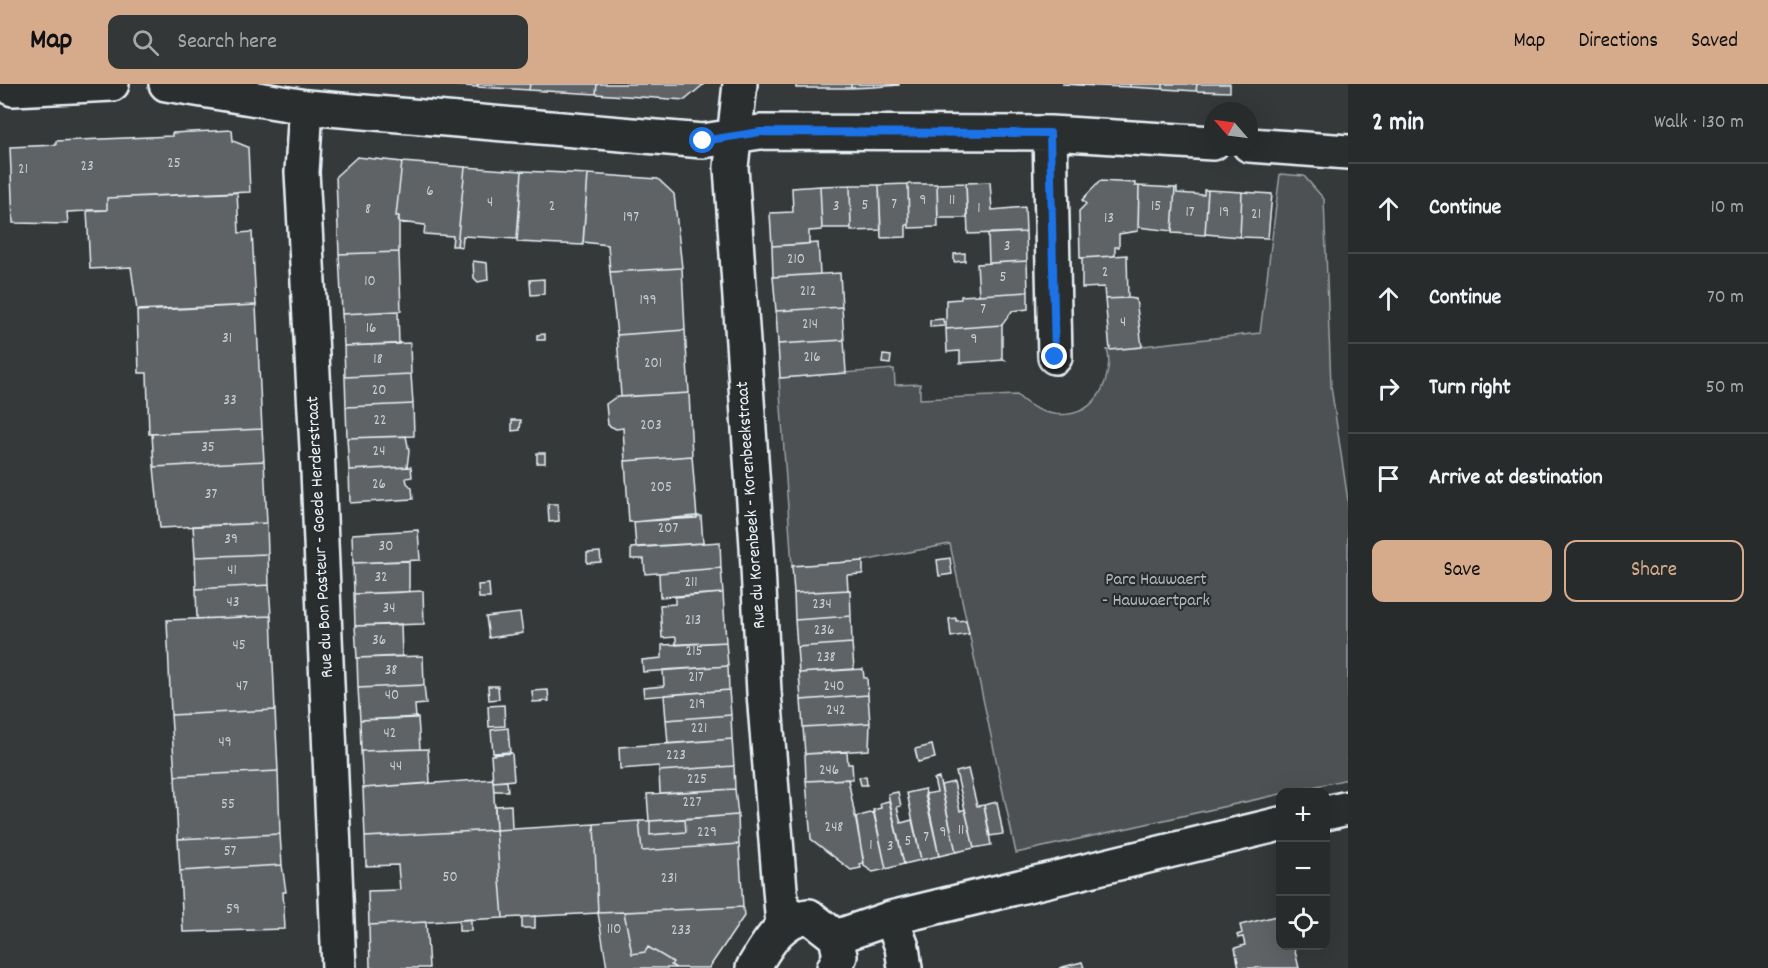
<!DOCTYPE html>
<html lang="en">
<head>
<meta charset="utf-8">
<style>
	:root { --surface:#282b2c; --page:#343738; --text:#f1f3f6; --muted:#a5a7a9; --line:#444748; --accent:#d6ab8b }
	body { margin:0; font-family:Dekko,sans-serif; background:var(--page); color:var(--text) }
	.controls { position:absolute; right:18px; bottom:18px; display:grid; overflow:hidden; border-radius:12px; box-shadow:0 6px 24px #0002 }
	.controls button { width:54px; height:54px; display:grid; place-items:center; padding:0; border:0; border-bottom:2px solid var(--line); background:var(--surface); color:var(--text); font:30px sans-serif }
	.compass { position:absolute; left:1204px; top:18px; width:54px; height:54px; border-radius:50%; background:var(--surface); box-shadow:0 6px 24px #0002; rotate:298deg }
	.stop { position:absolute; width:18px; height:18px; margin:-14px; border:4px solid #1a73e8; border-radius:50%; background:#fff }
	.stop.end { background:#1a73e8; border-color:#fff; box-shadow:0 2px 6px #0008 }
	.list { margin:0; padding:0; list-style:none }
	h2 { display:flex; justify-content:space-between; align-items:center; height:78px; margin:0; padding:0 24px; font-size:26px }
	h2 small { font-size:20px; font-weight:400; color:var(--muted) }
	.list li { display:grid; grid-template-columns:39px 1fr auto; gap:18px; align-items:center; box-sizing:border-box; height:90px; padding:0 24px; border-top:2px solid var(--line) }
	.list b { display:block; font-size:22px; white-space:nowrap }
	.list em { font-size:20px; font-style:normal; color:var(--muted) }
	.actions { display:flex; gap:12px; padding:18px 24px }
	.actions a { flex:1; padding:14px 0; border:2px solid var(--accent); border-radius:12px; text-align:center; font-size:21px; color:var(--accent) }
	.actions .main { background:var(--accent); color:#111 }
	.icon { flex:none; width:33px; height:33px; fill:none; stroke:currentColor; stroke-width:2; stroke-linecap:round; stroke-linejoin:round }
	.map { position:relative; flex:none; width:1348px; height:884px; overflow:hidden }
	header { display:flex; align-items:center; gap:36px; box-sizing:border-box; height:84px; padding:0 30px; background:var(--accent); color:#111 }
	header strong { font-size:28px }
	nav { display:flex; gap:33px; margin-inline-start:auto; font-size:21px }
	.search { width:420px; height:54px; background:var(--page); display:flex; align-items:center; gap:15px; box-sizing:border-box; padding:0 21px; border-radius:12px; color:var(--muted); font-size:22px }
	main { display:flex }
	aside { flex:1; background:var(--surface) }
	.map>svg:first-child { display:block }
</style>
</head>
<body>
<header>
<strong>Map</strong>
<div class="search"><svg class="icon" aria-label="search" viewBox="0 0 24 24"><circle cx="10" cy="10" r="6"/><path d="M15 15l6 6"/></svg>Search here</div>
<nav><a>Map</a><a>Directions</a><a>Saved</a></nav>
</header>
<main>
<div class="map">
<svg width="1348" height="884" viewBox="0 0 1348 884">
	<rect width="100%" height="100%" fill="#35393a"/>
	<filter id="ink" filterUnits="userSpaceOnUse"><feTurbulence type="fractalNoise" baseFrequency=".0167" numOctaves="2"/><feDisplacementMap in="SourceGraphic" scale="12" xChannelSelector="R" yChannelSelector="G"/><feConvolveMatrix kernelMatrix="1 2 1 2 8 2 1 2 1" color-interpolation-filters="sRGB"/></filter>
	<g filter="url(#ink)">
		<!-- green -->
		<path fill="#4d5152" stroke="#9aa1a5" stroke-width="1.5" d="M1280,90L1304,92L1324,115L1331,302L1348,417V695L1016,769L950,460L863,477L792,482L779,294L894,285L895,301L920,300V315L1017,311C1044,338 1091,340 1105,298C1108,288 1111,276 1107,266L1260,249Z"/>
		<!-- building -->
		<path fill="#5f6365" stroke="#e8f1f8" stroke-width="1.5" d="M434,0H478V3Z
			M478,0H530L529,6L478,3Z
			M530,0H597L596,10L529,6Z
			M597,0H704L685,16L596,10Z
			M796,0H851V4H796Z
			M851,0H874V3L851,4Z
			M874,0H899V1L874,3Z
			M1062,0H1096V2Z
			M1096,0H1130V3L1096,2Z
			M1130,0H1163V5L1130,3Z
			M1163,0H1197L1196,7L1163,5Z
			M1197,0H1230V8L1196,7Z
			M232,46L233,57L248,63L250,108L107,114V126L67,128L68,140L13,139L10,63L56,61V57L172,52V49Z
			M357,73L402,78L396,132H399V168L339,170L336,92Z
			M402,78L465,83L457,162H452L453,152L424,150L425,141L398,138L399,132H396Z
			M465,83L522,87L517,155L463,152L462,163L457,162Z
			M522,87L588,90L583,161L517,158Z
			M588,90L658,95L674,110L682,184L610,188L608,161L583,158Z
			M1100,97L1135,99V102H1139L1138,147L1119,150V163H1115V172L1080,174L1079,127L1086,120L1082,116Z
			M990,98L992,126L1025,123L1026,148L968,150L966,99Z
			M966,99L967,134H938L937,100Z
			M908,100L909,141H906V153L881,154L879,101Z
			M908,100H937L938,143L909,144Z
			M850,101L851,144H822L820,102Z
			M850,101H879L881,146L851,147Z
			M820,102L822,146L809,147V160L772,162L770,129L793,128L792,104Z
			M1139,102L1175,104L1172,147L1138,143Z
			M1175,104H1177V109L1204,111V106H1208L1205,151L1172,149Z
			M1208,106L1242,108L1240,153L1205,150Z
			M237,108L239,149L252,148L256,221L137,226L131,183L90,185L87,126H107V114Z
			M1242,108L1272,110L1268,154L1240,153Z
			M1026,148L1027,177L989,179L988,150Z
			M818,159L820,190L773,193L772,162Z
			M399,168L401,227L342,230L339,170Z
			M965,169V177L954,178V170Z
			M1127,171L1128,214L1105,215L1104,203L1082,204V174Z
			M473,177L487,179L488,196L478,198L474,194Z
			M1027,177L1028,208L979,211L977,180Z
			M682,184L685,246L617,251L610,188Z
			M840,189L842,223L776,227L773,193Z
			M544,195V210L531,211L530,196Z
			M1028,208V225L1012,227L1002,241L946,245V216L961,215V212Z
			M1128,214L1136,215L1142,263L1110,266L1105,215Z
			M256,221L262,345L149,350L147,289H139L137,227Z
			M842,223L844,256L778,260L776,227Z
			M398,227L399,260L344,262L342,230Z
			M943,235L944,242L930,243V236Z
			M1002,241V274L1005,276L960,279V267L947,268L946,245Z
			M685,246L689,309L621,313L617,251Z
			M545,250V256H537V251Z
			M844,256L846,289L780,294L778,260Z
			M410,259L411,290L345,293L344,262Z
			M883,271L891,272L890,280L882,279Z
			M411,290L413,320L346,323L345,293Z
			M689,309L692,372L625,377L623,344L616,345L608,341L606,320L616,313Z
			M413,320L414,352L347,354L346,323Z
			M512,336H521L520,346L512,347Z
			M262,345L264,377L154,383L152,350Z
			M406,352L409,367L407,383L349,386L347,354Z
			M537,369H545V379H537Z
			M692,372L697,434L629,438L625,377Z
			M264,377L267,439L160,444L154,383Z
			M411,383L412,393L406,394L407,399L412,404L413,415L350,419L349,386Z
			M548,420H558L559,437L549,438Z
			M696,432H701L703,459L636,463L634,438Z
			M267,439L268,470L195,473L193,442Z
			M418,446L420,476L353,479L352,450Z
			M720,458L721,484L645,490L644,475H631V464Z
			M600,468L601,478L587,479V469Z
			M268,470L269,501L196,505L195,473Z
			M950,474L952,490L939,492L937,476Z
			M409,477V508L354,510L353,479Z
			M863,477V490L847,491L848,506L794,509L792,482Z
			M721,484L723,509L660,513L659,489Z
			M489,500L490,514H479L478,501Z
			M269,501L271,532L197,535L196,505Z
			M850,506L851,532L795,536L794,509Z
			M423,507L424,540L355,542L354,510Z
			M723,509L726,558L676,561V553L662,554L660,521L675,520V513Z
			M520,529L523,549L489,554L486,533Z
			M271,532L275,626L171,631L167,536Z
			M851,532L852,559L797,563L795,536Z
			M956,534V537L966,536L969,550L951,553L949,535Z
			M401,540L402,572L357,574L355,542Z
			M726,558L728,582L643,588L642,576L662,574V561Z
			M852,559L854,585L799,589L797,563Z
			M423,572L424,601L358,604L357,574Z
			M728,582L729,606L644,613L643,604L664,602L663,586Z
			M863,585L864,594H867L868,611L801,616L799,589Z
			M424,601L426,620L415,621L416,634L360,636L358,604Z
			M488,602H498L499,615L489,616Z
			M548,606L549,617L533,618L532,607Z
			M729,606L731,631L666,636L664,611Z
			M868,611L870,639L803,643L801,616Z
			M504,621L505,642L489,643L488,622Z
			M275,626L278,687L175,692L171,631Z
			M731,631L732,655L668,660L666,636Z
			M418,633L420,665L361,667L360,636Z
			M870,639L869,666L805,670L803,643Z
			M508,644L510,668L493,669L491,646Z
			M732,655L734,682L659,687V682L620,685L619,663Z
			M932,661L935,674L918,678L915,665Z
			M428,665L430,699L363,704L361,667Z
			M847,668L848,680H852L853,695L806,697L805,670Z
			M512,669L514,696L493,698L491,671Z
			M734,682L735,705L660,709L659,687Z
			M968,685L977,722L984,721L991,761L974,764L956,688Z
			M278,687L280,750L178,755L175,692Z
			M866,692L867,701H861L859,693Z
			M939,694L956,768L939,772L925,710L937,708L934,695Z
			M493,695L496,746L365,753L363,704Z
			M848,695L864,779L860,780L861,784L851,786L811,755L806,697Z
			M507,697L508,707H494L493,698Z
			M954,698L960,727L965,725L974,764L956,768L941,701Z
			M735,705L738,731L649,737L647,710Z
			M925,705L939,772L921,776L907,709Z
			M898,708L901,722L897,723L901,739L912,736L921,776L904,780L888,710Z
			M889,717L904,780L886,785L873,726L881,724L880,719Z
			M997,718L1003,750L990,752L984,721Z
			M511,721L512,745L496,746L495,722Z
			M874,728L886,785L873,788L864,782L856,733Z
			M738,731L739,760L642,767L639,737H650V751L660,750L686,748L685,735Z
			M685,735L686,748L650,751V737Z
			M639,737L642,767L739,760L743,823L598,829L594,740Z
			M594,740L598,829L503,834L496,746Z
			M496,746L503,834L369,841L368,807L400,806L398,781L366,782L365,753Z
			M280,750L282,781L180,787L178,755Z
			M282,781L286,808H283L285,845L183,848L180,787Z
			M743,823L744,832L709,884H676L671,881L673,878L648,863L645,868L632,870L624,828Z
			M624,828L632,870L645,868L648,863L673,878L671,881L676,884H607L598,829Z
			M1280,831V862L1294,863L1299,884H1239L1235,864L1245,861L1243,853L1238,854L1237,851L1242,849L1240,841Z
			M535,832V844H522V833Z
			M471,835V847H459V836Z
			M426,838L429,884H370L369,841Z
			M1082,878L1084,884H1059Z"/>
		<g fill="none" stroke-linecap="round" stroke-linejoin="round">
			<defs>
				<path id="minor" d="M166,0L306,23L703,57L760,48L1050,49L1213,59
					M740,0L731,83L757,462L764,609L783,842
					M13,5L112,0
					M306,23L302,88L317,363L339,884
					M1050,49L1055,273
					M1249,61L1348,68
					M1326,729L1348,724
					M891,834L902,863L905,884
					M836,853L891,834L1280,740
					M753,884C767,861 780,835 809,832L836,853L840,872L834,884"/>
			</defs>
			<!-- minor casing -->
			<use href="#minor" stroke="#e8f1f8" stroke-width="38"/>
			<!-- minor -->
			<use href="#minor" stroke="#2a2d2e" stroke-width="33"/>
		</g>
	</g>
	<g fill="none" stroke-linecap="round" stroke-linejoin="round" filter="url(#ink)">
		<!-- route -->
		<path stroke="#1a73e8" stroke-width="8" d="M703,57L760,48L1050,49L1055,273"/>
	</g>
	<g text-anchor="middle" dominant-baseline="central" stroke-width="4.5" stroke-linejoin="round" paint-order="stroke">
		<!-- number labels -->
		<g font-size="15" fill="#c6ced3">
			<text x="174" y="80">25</text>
			<text x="87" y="83">23</text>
			<text x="23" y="86">21</text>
			<text x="430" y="108">6</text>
			<text x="923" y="117">9</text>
			<text x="952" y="117">11</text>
			<text x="490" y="119">4</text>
			<text x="894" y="121">7</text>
			<text x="865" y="122">5</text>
			<text x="552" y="123">2</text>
			<text x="836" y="123">3</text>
			<text x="1156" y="123">15</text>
			<text x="979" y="125">1</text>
			<text x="368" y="126">8</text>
			<text x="1190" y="129">17</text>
			<text x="1224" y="129">19</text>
			<text x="1256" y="131">21</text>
			<text x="631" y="134">197</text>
			<text x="1109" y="135">13</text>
			<text x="1007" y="163">3</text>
			<text x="796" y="176">210</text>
			<text x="1105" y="189">2</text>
			<text x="1003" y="194">5</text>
			<text x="370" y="198">10</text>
			<text x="808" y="208">212</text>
			<text x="648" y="217">199</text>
			<text x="983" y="226">7</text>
			<text x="1123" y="239">4</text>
			<text x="810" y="241">214</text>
			<text x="371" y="245">16</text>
			<text x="227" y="255">31</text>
			<text x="974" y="256">9</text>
			<text x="812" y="274">216</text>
			<text x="378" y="276">18</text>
			<text x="653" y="280">201</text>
			<text x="379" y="307">20</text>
			<text x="230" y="317">33</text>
			<text x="380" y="337">22</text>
			<text x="651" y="342">203</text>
			<text x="208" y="364">35</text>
			<text x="379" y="368">24</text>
			<text x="379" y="401">26</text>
			<text x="661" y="404">205</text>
			<text x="211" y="411">37</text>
			<text x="668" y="445">207</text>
			<text x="231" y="456">39</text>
			<text x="386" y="463">30</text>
			<text x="232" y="487">41</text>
			<text x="381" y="494">32</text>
			<text x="691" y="499">211</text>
			<text x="233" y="519">43</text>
			<text x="822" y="521">234</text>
			<text x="389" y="525">34</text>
			<text x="693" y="537">213</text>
			<text x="824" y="547">236</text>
			<text x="379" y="557">36</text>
			<text x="239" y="562">45</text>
			<text x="694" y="568">215</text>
			<text x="826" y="574">238</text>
			<text x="391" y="587">38</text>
			<text x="696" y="594">217</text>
			<text x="242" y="603">47</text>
			<text x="834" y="603">240</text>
			<text x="392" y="612">40</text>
			<text x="697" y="621">219</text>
			<text x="836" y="627">242</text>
			<text x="699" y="645">221</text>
			<text x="390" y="650">42</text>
			<text x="225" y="659">49</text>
			<text x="676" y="672">223</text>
			<text x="396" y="683">44</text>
			<text x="829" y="687">246</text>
			<text x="697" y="696">225</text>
			<text x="692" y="719">227</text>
			<text x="228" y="721">55</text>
			<text x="834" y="744">248</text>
			<text x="961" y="747">11</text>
			<text x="707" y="749">229</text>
			<text x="943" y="749">9</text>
			<text x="926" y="754">7</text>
			<text x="908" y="758">5</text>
			<text x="871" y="762">1</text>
			<text x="890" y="763">3</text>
			<text x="230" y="768">57</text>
			<text x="450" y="794">50</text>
			<text x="669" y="795">231</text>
			<text x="233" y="826">59</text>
			<text x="614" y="846">110</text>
			<text x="681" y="847">233</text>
		</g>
		<!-- street labels -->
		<g font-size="18" fill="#e8f1f8" stroke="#2a2d2e">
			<text transform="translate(752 421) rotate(-94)">Rue du Korenbeek - Korenbeekstraat</text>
			<text transform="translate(321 453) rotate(-93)">Rue du Bon Pasteur - Goede Herderstraat</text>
		</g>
		<!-- park labels -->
		<g font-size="18" fill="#b2b9be" stroke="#2a2d2e">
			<text x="1156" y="496">Parc Hauwaert<tspan x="1156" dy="21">- Hauwaertpark</tspan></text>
		</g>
	</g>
</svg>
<div class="controls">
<button>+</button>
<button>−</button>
<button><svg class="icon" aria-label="locate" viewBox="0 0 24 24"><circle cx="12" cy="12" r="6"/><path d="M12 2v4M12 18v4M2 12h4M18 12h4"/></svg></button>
</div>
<svg class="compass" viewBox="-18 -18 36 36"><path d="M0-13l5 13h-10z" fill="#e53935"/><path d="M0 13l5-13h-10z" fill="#a5a7a9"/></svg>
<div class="stop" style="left:703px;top:57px"></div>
<div class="stop end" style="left:1055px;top:273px"></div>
</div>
<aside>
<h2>2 min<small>Walk · 130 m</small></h2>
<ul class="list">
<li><svg class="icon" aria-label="ahead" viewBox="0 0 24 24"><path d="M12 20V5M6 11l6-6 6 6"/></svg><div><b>Continue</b></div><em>10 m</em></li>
<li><svg class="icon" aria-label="ahead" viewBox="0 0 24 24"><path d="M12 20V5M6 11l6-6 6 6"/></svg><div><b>Continue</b></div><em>70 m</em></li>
<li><svg class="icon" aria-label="right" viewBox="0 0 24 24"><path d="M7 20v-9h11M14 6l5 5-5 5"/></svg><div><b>Turn right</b></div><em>50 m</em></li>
<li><svg class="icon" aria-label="arrive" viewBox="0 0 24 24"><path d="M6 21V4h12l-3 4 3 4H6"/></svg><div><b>Arrive at destination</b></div></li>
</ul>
<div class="actions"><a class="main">Save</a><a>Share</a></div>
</aside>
</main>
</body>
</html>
